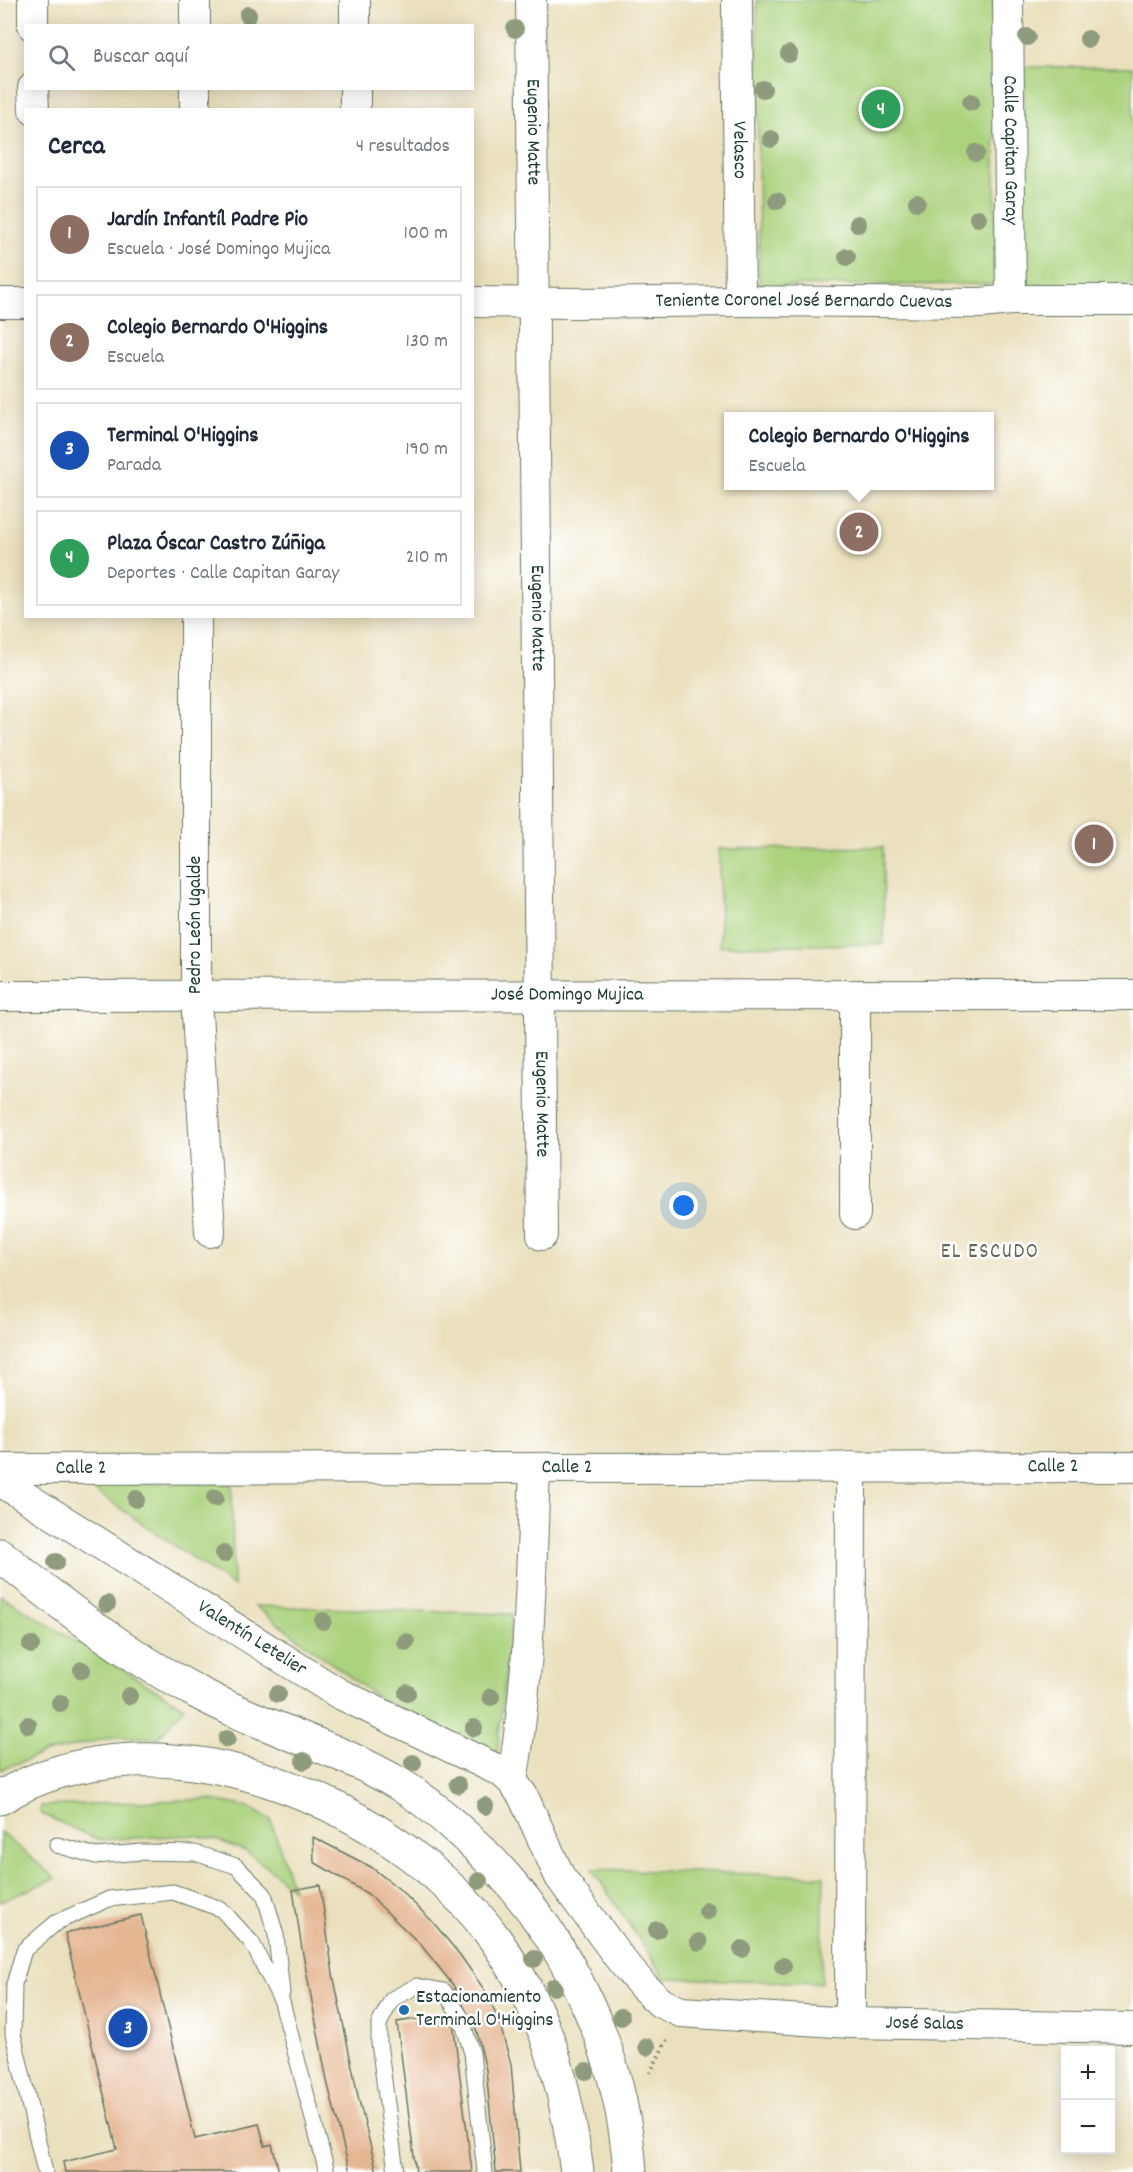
<!DOCTYPE html>
<html lang="es">
<head>
<meta charset="utf-8">
<style>
	:root { --surface:#fff; --page:#f6f6f7; --text:#1f2937; --muted:#747a83; --line:#e0e1e3; --accent:#1f6fb2 }
	body { margin:0; font-family:Dekko,sans-serif; background:var(--page); color:var(--text) }
	.controls { position:absolute; right:18px; bottom:18px; display:grid; overflow:hidden; border-radius:0px; box-shadow:0 3px 15px #0003 }
	.controls button { width:54px; height:54px; display:grid; place-items:center; padding:0; border:0; border-bottom:2px solid var(--line); background:var(--surface); color:var(--text); font:30px sans-serif }
	.you { position:absolute; left:684px; top:1206px; width:21px; height:21px; margin:-15px; border:4px solid #fff; border-radius:50%; background:#1a73e8; box-shadow:0 0 0 9px #1a73e833 }
	.badge { display:grid; place-items:center; width:39px; height:39px; border-radius:50%; background:var(--accent); color:#fff; font-size:20px; font-weight:700 }
	.pin { position:absolute; translate:-50% -50%; border:3px solid #fff; box-shadow:0 2px 6px #0006 }
	.popup { position:absolute; left:724px; top:412px; width:270px; height:78px; box-sizing:border-box; display:grid; place-content:center; border-radius:0px; background:var(--surface); filter:drop-shadow(0 2px 4px #0005); font-size:20px; white-space:nowrap; color:var(--muted) }
	.popup b { font-size:22px; color:var(--text) }
	.popup::after { content:''; position:absolute; left:50%; top:100%; margin-left:-12px; border:12px solid transparent; border-top-color:var(--surface) }
	.list { margin:0; padding:0; list-style:none }
	h2 { display:flex; justify-content:space-between; align-items:center; height:78px; margin:0; padding:0 24px; font-size:26px }
	h2 small { font-size:20px; font-weight:400; color:var(--muted) }
	.list li { display:grid; grid-template-columns:39px 1fr auto; gap:18px; align-items:center; box-sizing:border-box; height:96px; margin:0 12px 12px; padding:0 12px; border:2px solid var(--line); border-radius:0px }
	.list b { display:block; font-size:22px; white-space:nowrap }
	.list p { margin:0; font-size:20px; white-space:nowrap; color:var(--muted) }
	.list em { font-size:20px; font-style:normal; color:var(--muted) }
	.icon { flex:none; width:33px; height:33px; fill:none; stroke:currentColor; stroke-width:2; stroke-linecap:round; stroke-linejoin:round }
	.map { position:relative; flex:none; width:1133px; height:2172px; overflow:hidden }
	.search { position:absolute; background:var(--surface); box-shadow:0 3px 15px #0003; left:24px; top:24px; width:450px; height:66px; display:flex; align-items:center; gap:15px; box-sizing:border-box; padding:0 21px; border-radius:0px; color:var(--muted); font-size:22px }
	.panel { position:absolute; background:var(--surface); box-shadow:0 3px 15px #0003; left:24px; top:108px; width:450px; height:510px; border-radius:0px }
	.map>svg:first-child { display:block }
</style>
</head>
<body>
<div class="map">
<svg width="1133" height="2172" viewBox="0 0 1133 2172">
	<rect width="100%" height="100%" fill="#fff"/>
	<filter id="ink" filterUnits="userSpaceOnUse"><feTurbulence type="fractalNoise" baseFrequency=".0167" numOctaves="2"/><feDisplacementMap in="SourceGraphic" scale="12" xChannelSelector="R" yChannelSelector="G"/><feConvolveMatrix kernelMatrix="1 2 1 2 8 2 1 2 1" color-interpolation-filters="sRGB"/></filter>
	<filter id="wash" filterUnits="userSpaceOnUse"><feTurbulence type="fractalNoise" baseFrequency=".008" numOctaves="4" result="noise"/><feDisplacementMap in="SourceGraphic" scale="24" xChannelSelector="R" yChannelSelector="G"/><feGaussianBlur stdDeviation="1.35" result="paint"/><feColorMatrix in="noise" values="0 0 0 0 0 0 0 0 0 0 0 0 0 0 0 0 0 1.4 0 .05"/><feComposite in="paint" operator="in"/></filter>
	<g filter="url(#wash)">
		<rect width="100%" height="100%" fill="#eae0bd"/>
		<!-- green -->
		<path fill="#abd27d" stroke="#658858" stroke-width="1.5" d="M757,0H994L996,284L759,286Z
			M1024,67H1133V285H1024Z
			M883,847L884,944L720,946L719,849Z
			M232,1483L233,1586L85,1484Z
			M0,1595L184,1707L158,1738L114,1737L45,1753L0,1770Z
			M255,1606L512,1614L497,1754L381,1700Z
			M208,1799L248,1807L271,1820L293,1890L270,1869L245,1851L217,1840L195,1835L98,1840L40,1813L41,1806Z
			M0,1832L56,1878L0,1902Z
			M592,1869L824,1876L821,1983L665,1978Z"/>
		<g id="blocks">
			<!-- building -->
			<path fill="#e5b692" d="M313,1837L371,1867L398,1888L432,1921L460,1955L488,1995L500,2025L511,2064L520,2172H496L486,2070L477,2032L453,1985L421,1945L368,1894L314,1862Z
				M320,1885L333,1974L358,2096L377,2172H350L327,2081L302,1949L293,1890Z
				M141,1915L195,2139L259,2124L265,2146L272,2144L279,2172H65L63,2162L117,2149L65,1933Z
				M452,2014L472,2172H416L397,2022Z"/>
		</g>
	</g>
	<g filter="url(#ink)">
		<use href="#blocks" fill-opacity="0" stroke="#667664" stroke-width="1.5"/>
		<g fill="none" stroke-linecap="round" stroke-linejoin="round">
			<defs>
				<path id="service" d="M57,1845L96,1856L141,1852L195,1853L236,1866L264,1894L276,1935L282,1993
					M45,2172L13,2034L14,1984L24,1950L57,1922L109,1899L173,1892L221,1909L252,1943L282,2002L327,2172
					M396,2172L379,2043V2024L392,1999L417,1986L444,1991L461,2017L472,2053L485,2172"/>
				<g id="minor">
					<path d="M33,0V26"/>
					<path d="M195,0V26"/>
					<path d="M355,0V26"/>
					<path id="s1" d="M531,0L542,1235"/>
					<path id="s2" d="M737,0L740,301"/>
					<path id="s3" d="M1008,0L1011,300"/>
					<path d="M33,88L34,110"/>
					<path d="M195,88V110"/>
					<path d="M355,88V110"/>
					<path id="s4" d="M472,302L576,303L740,301L981,303L1011,300H1133"/>
					<path d="M0,303H26"/>
					<path d="M196,616V996L210,1232"/>
					<path id="s5" d="M0,996L1133,995"/>
					<path d="M855,1214V995"/>
					<path id="s6" d="M0,1469L1133,1467"/>
					<path id="s7" d="M0,1481L338,1693L502,1772L512,1781L523,1796L560,1877L621,1960L643,1986L661,2003L681,2012L850,2023L1133,2028"/>
					<path d="M512,1781C530,1678 531,1572 535,1468"/>
					<path d="M850,2023L851,1467"/>
				</g>
				<path id="trunk" d="M0,1555C62,1605 125,1654 195,1691C261,1727 335,1746 399,1784C419,1796 438,1811 455,1827C556,1914 621,2039 630,2172
					M0,1798C157,1702 396,1801 495,1939C548,2014 565,2083 577,2172"/>
			</defs>
			<!-- service casing -->
			<use href="#service" stroke="#667664" stroke-width="17"/>
			<!-- minor casing -->
			<use href="#minor" stroke="#667664" stroke-width="32"/>
			<!-- trunk casing -->
			<use href="#trunk" stroke="#667664" stroke-width="35"/>
			<!-- path -->
			<path stroke="#667664" stroke-width="4" stroke-dasharray="1.5 4.5" stroke-linecap="butt" d="M650,2073L667,2040"/>
			<!-- service -->
			<use href="#service" stroke="#fff" stroke-width="15"/>
			<!-- minor -->
			<use href="#minor" stroke="#fff" stroke-width="30"/>
			<!-- trunk -->
			<use href="#trunk" stroke="#fff" stroke-width="33"/>
		</g>
		<!-- trees -->
		<g fill="#8e9b7c">
			<circle cx="248" cy="15" r="9"/>
			<circle cx="515" cy="29" r="9"/>
			<circle cx="1027" cy="37" r="9"/>
			<circle cx="1088" cy="39" r="9"/>
			<circle cx="789" cy="54" r="9"/>
			<circle cx="763" cy="89" r="9"/>
			<circle cx="971" cy="102" r="9"/>
			<circle cx="771" cy="139" r="9"/>
			<circle cx="976" cy="153" r="9"/>
			<circle cx="777" cy="201" r="9"/>
			<circle cx="917" cy="202" r="9"/>
			<circle cx="978" cy="218" r="9"/>
			<circle cx="858" cy="224" r="9"/>
			<circle cx="847" cy="257" r="9"/>
			<circle cx="215" cy="1498" r="9"/>
			<circle cx="136" cy="1499" r="9"/>
			<circle cx="224" cy="1554" r="9"/>
			<circle cx="56" cy="1562" r="9"/>
			<circle cx="107" cy="1604" r="9"/>
			<circle cx="323" cy="1621" r="9"/>
			<circle cx="406" cy="1642" r="9"/>
			<circle cx="31" cy="1645" r="9"/>
			<circle cx="82" cy="1670" r="9"/>
			<circle cx="407" cy="1693" r="9"/>
			<circle cx="278" cy="1694" r="9"/>
			<circle cx="129" cy="1696" r="9"/>
			<circle cx="491" cy="1697" r="9"/>
			<circle cx="60" cy="1703" r="9"/>
			<circle cx="28" cy="1725" r="9"/>
			<circle cx="474" cy="1728" r="9"/>
			<circle cx="227" cy="1739" r="9"/>
			<circle cx="304" cy="1761" r="9"/>
			<circle cx="413" cy="1763" r="9"/>
			<circle cx="458" cy="1785" r="9"/>
			<circle cx="485" cy="1806" r="9"/>
			<circle cx="479" cy="1881" r="9"/>
			<circle cx="707" cy="1911" r="9"/>
			<circle cx="657" cy="1930" r="9"/>
			<circle cx="699" cy="1942" r="9"/>
			<circle cx="742" cy="1949" r="9"/>
			<circle cx="534" cy="1959" r="9"/>
			<circle cx="783" cy="1966" r="9"/>
			<circle cx="554" cy="1987" r="9"/>
			<circle cx="621" cy="2017" r="9"/>
			<circle cx="647" cy="2047" r="9"/>
			<circle cx="586" cy="2071" r="9"/>
		</g>
	</g>
	<!-- markers -->
	<circle fill="#1f6fb2" stroke="#fff" stroke-width="2" cx="404" cy="2010" r="6"/>
	<g text-anchor="middle" dominant-baseline="central" stroke-width="5" stroke-linejoin="round" paint-order="stroke">
		<!-- street labels -->
		<g font-size="20" fill="#1f3d34" stroke="#fff">
			<text stroke="none"><textPath href="#s1" startOffset="132">Eugenio Matte</textPath></text>
			<text stroke="none"><textPath href="#s2" startOffset="150">Velasco</textPath></text>
			<text stroke="none"><textPath href="#s3" startOffset="150">Calle Capitan Garay</textPath></text>
			<text stroke="none"><textPath href="#s4" startOffset="332">Teniente Coronel José Bernardo Cuevas</textPath></text>
			<text stroke="none"><textPath href="#s1" startOffset="618">Eugenio Matte</textPath></text>
			<text transform="translate(196 925) rotate(-90)">Pedro León Ugalde</text>
			<text stroke="none"><textPath href="#s5" startOffset="567">José Domingo Mujica</textPath></text>
			<text stroke="none"><textPath href="#s1" startOffset="1104">Eugenio Matte</textPath></text>
			<text stroke="none"><textPath href="#s6" startOffset="1053">Calle 2</textPath></text>
			<text stroke="none"><textPath href="#s6" startOffset="567">Calle 2</textPath></text>
			<text stroke="none"><textPath href="#s6" startOffset="81">Calle 2</textPath></text>
			<text stroke="none"><textPath href="#s7" startOffset="297">Valentín Letelier</textPath></text>
			<text stroke="none"><textPath href="#s7" startOffset="1130">José Salas</textPath></text>
		</g>
		<!-- poi labels -->
		<g font-size="20" fill="#1f3d34" stroke="#fff" text-anchor="start">
			<text x="416" y="1998">Estacionamiento<tspan x="416" dy="23">Terminal O'Higgins</tspan></text>
		</g>
		<!-- neighbourhood labels -->
		<g font-size="21" letter-spacing="1.5" fill="#646755" stroke="#fff">
			<text x="990" y="1253">EL ESCUDO</text>
		</g>
	</g>
</svg>
<div class="controls">
<button>+</button>
<button>−</button>
</div>
<div class="you"></div>
<div class="pin badge" style="left:1094px;top:844px;background:#8d6e63">1</div>
<div class="pin badge" style="left:859px;top:532px;background:#8d6e63">2</div>
<div class="popup"><b>Colegio Bernardo O'Higgins</b>Escuela</div>
<div class="pin badge" style="left:128px;top:2028px;background:#1a4fb4">3</div>
<div class="pin badge" style="left:881px;top:109px;background:#2e9e5b">4</div>
<div class="search"><svg class="icon" aria-label="search" viewBox="0 0 24 24"><circle cx="10" cy="10" r="6"/><path d="M15 15l6 6"/></svg>Buscar aquí</div>
<section class="panel">
<h2>Cerca<small>4 resultados</small></h2>
<ul class="list">
<li><span class="badge" style="background:#8d6e63">1</span><div><b>Jardín Infantíl Padre Pio</b><p>Escuela · José Domingo Mujica</p></div><em>100 m</em></li>
<li><span class="badge" style="background:#8d6e63">2</span><div><b>Colegio Bernardo O'Higgins</b><p>Escuela</p></div><em>130 m</em></li>
<li><span class="badge" style="background:#1a4fb4">3</span><div><b>Terminal O'Higgins</b><p>Parada</p></div><em>190 m</em></li>
<li><span class="badge" style="background:#2e9e5b">4</span><div><b>Plaza Óscar Castro Zúñiga</b><p>Deportes · Calle Capitan Garay</p></div><em>210 m</em></li>
</ul>
</section>
</div>
</body>
</html>
